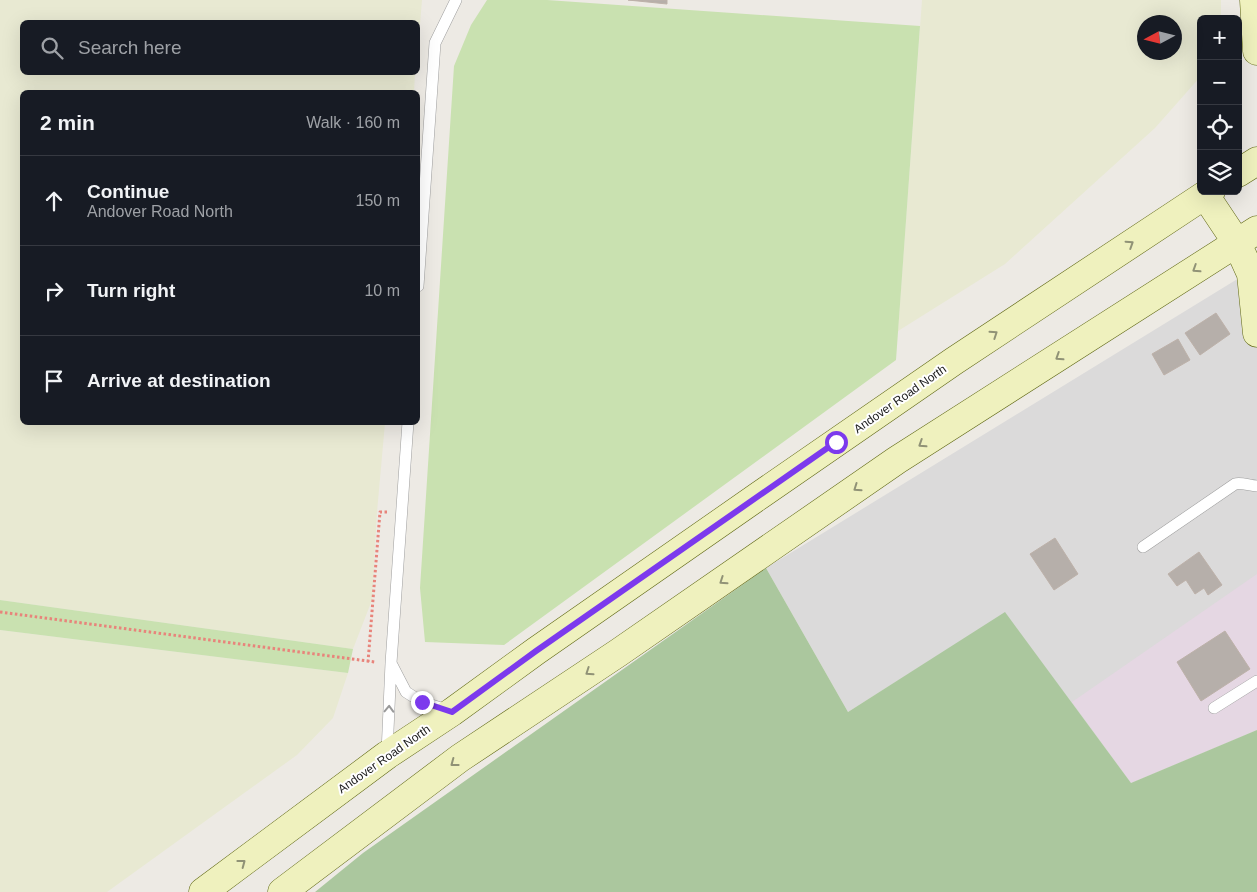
<!DOCTYPE html>
<html lang="en">
<head>
<meta charset="utf-8">
<style>
	:root { --surface:#171b24; --page:#20242c; --text:#f1f3f6; --muted:#9ea1a6; --line:#363941 }
	body { margin:0; font-family:Helvetica,sans-serif; background:var(--page); color:var(--text) }
	.controls { position:absolute; right:15px; top:15px; display:grid; overflow:hidden; border-radius:8px; box-shadow:0 5px 20px #0002 }
	.controls button { width:45px; height:45px; display:grid; place-items:center; padding:0; border:0; border-bottom:1px solid var(--line); background:var(--surface); color:var(--text); font:25px sans-serif }
	.compass { position:absolute; left:1137px; top:15px; width:45px; height:45px; border-radius:50%; background:var(--surface); box-shadow:0 5px 20px #0002; rotate:263deg }
	.stop { position:absolute; width:15px; height:15px; margin:-11px; border:4px solid #7c3aed; border-radius:50%; background:#fff }
	.stop.end { background:#7c3aed; border-color:#fff; box-shadow:0 1px 5px #0008 }
	.list { margin:0; padding:0; list-style:none }
	h2 { display:flex; justify-content:space-between; align-items:center; height:65px; margin:0; padding:0 20px; font-size:21px }
	h2 small { font-size:16px; font-weight:400; color:var(--muted) }
	.list li { display:grid; grid-template-columns:32px 1fr auto; gap:15px; align-items:center; box-sizing:border-box; height:90px; padding:0 20px; border-top:1px solid var(--line) }
	.list b { display:block; font-size:19px; white-space:nowrap }
	.list p { margin:0; font-size:16px; white-space:nowrap; color:var(--muted) }
	.list em { font-size:16px; font-style:normal; color:var(--muted) }
	.icon { flex:none; width:28px; height:28px; fill:none; stroke:currentColor; stroke-width:2; stroke-linecap:round; stroke-linejoin:round }
	.map { position:relative; flex:none; width:1257px; height:892px; overflow:hidden }
	.search { position:absolute; background:var(--surface); box-shadow:0 5px 20px #0002; left:20px; top:20px; width:400px; height:55px; display:flex; align-items:center; gap:12px; box-sizing:border-box; padding:0 18px; border-radius:8px; color:var(--muted); font-size:19px }
	.panel { position:absolute; background:var(--surface); box-shadow:0 5px 20px #0002; left:20px; top:90px; width:400px; height:335px; border-radius:8px }
	.map>svg:first-child { display:block }
</style>
</head>
<body>
<div class="map">
<svg width="1257" height="892" viewBox="0 0 1257 892">
	<rect width="100%" height="100%" fill="#edeae4"/>
	<!-- residential -->
	<path fill="#dbdada" d="M1257,267V730L1131,783L1005,613L848,712L766,568Z"/>
	<!-- industrial -->
	<path fill="#e5d7e3" d="M1257,574V730L1131,783L1072,702Z"/>
	<!-- farmland -->
	<path fill="#e8e9d2" fill-rule="evenodd" d="M0,0H422L418,49V22H22V72L415,73L414,92H22V422L385,423L377,512L372,600L353,649L0,600Z
		M922,0H1221V19H1201V76L1155,128L1005,264L898,331ZM1144,22H1174V52H1144Z
		M0,630L348,673L333,718L297,755L107,892H0Z"/>
	<!-- grass -->
	<path fill="#c9e1b0" d="M487,0H547L920,26L896,360L504,645L425,642L420,588L454,66L471,25Z
		M0,600L353,649L348,673L0,630Z"/>
	<!-- forest -->
	<path fill="#abc79e" d="M766,568L848,712L1005,612L1131,783L1257,730V892H315L363,853Z"/>
	<!-- building -->
	<path fill="#b6afaa" stroke="#bdb1a9" d="M628,0H667V4Z
		M1216,313L1230,334L1200,355L1185,333Z
		M1178,339L1190,360L1164,375L1152,354Z
		M1055,538L1078,574L1054,590L1030,554Z
		M1199,552L1222,585L1208,595L1204,588L1195,594L1186,580L1177,586L1168,574Z
		M1225,631L1250,669L1201,701L1177,662Z"/>
	<g fill="none" stroke-linecap="round" stroke-linejoin="round">
		<defs>
			<path id="lane" d="M418,286L435,43L456,0
				M1143,547L1235,484C1241,482 1250,486 1257,486
				M392,665L406,692L422,702L450,711
				M1214,708L1257,681
				M387,753L391,663L408,422"/>
			<path id="secondary" d="M1254,0L1257,51
				M1238,173L1257,161
				M1205,195L1237,243L1251,274L1257,333
				M203,892L387,755L452,712L536,651L760,495L954,361L1211,191
				M282,892L460,758L618,653L897,460L1257,230"/>
		</defs>
		<!-- lane casing -->
		<use href="#lane" stroke="#9e9e9e" stroke-width="12"/>
		<!-- secondary casing -->
		<use href="#secondary" stroke="#5e6612" stroke-width="29"/>
		<!-- path -->
		<path stroke="#e8847b" stroke-width="3" stroke-dasharray="2.5 2.5" stroke-linecap="butt" d="M0,612L375,662
			M368,662L380,512H387"/>
		<!-- lane -->
		<use href="#lane" stroke="#fff" stroke-width="11"/>
		<!-- secondary -->
		<use href="#secondary" stroke="#eff1be" stroke-width="28"/>
	</g>
	<!-- one-way arrows -->
	<defs><path id="oneway-chevron" d="M-2-3.5L2.5 0L-2 3.5" fill="none" stroke-width="1.6" stroke-linecap="round" stroke-linejoin="round" transform="scale(1.25)"/></defs>
	<g stroke="#909276">
		<use href="#oneway-chevron" transform="translate(1130 244) rotate(-33)"/>
		<use href="#oneway-chevron" transform="translate(1196 269) rotate(147)"/>
		<use href="#oneway-chevron" transform="translate(994 334) rotate(-34)"/>
		<use href="#oneway-chevron" transform="translate(1059 357) rotate(147)"/>
		<use href="#oneway-chevron" transform="translate(922 444) rotate(147)"/>
		<use href="#oneway-chevron" transform="translate(857 488) rotate(145)"/>
		<use href="#oneway-chevron" transform="translate(723 581) rotate(146)"/>
		<use href="#oneway-chevron" transform="translate(589 672) rotate(146)"/>
		<use href="#oneway-chevron" transform="translate(454 763) rotate(143)"/>
		<use href="#oneway-chevron" transform="translate(242 863) rotate(-37)"/>
	</g>
	<use stroke="#999" href="#oneway-chevron" transform="translate(389 709) rotate(-88)"/>
	<g fill="none" stroke-linecap="round" stroke-linejoin="round">
		<!-- route -->
		<path stroke="#7c3aed" stroke-width="6" d="M422,702L452,712L536,651L836,442"/>
	</g>
	<g text-anchor="middle" dominant-baseline="central" stroke-width="4" stroke-linejoin="round" paint-order="stroke">
		<!-- street labels -->
		<g font-size="12" fill="#1d1d1d" stroke="#fff">
			<text transform="translate(900 399) rotate(-35)">Andover Road North</text>
			<text transform="translate(384 759) rotate(-35)">Andover Road North</text>
		</g>
	</g>
</svg>
<div class="controls">
<button>+</button>
<button>−</button>
<button><svg class="icon" aria-label="locate" viewBox="0 0 24 24"><circle cx="12" cy="12" r="6"/><path d="M12 2v4M12 18v4M2 12h4M18 12h4"/></svg></button>
<button><svg class="icon" aria-label="layers" viewBox="0 0 24 24"><path d="M12 4l9 5-9 5-9-5zM3 14l9 5 9-5"/></svg></button>
</div>
<svg class="compass" viewBox="-18 -18 36 36"><path d="M0-13l5 13h-10z" fill="#e53935"/><path d="M0 13l5-13h-10z" fill="#9ea1a6"/></svg>
<div class="stop" style="left:836px;top:442px"></div>
<div class="stop end" style="left:422px;top:702px"></div>
<div class="search"><svg class="icon" aria-label="search" viewBox="0 0 24 24"><circle cx="10" cy="10" r="6"/><path d="M15 15l6 6"/></svg>Search here</div>
<section class="panel">
<h2>2 min<small>Walk · 160 m</small></h2>
<ul class="list">
<li><svg class="icon" aria-label="ahead" viewBox="0 0 24 24"><path d="M12 20V5M6 11l6-6 6 6"/></svg><div><b>Continue</b><p>Andover Road North</p></div><em>150 m</em></li>
<li><svg class="icon" aria-label="right" viewBox="0 0 24 24"><path d="M7 20v-9h11M14 6l5 5-5 5"/></svg><div><b>Turn right</b></div><em>10 m</em></li>
<li><svg class="icon" aria-label="arrive" viewBox="0 0 24 24"><path d="M6 21V4h12l-3 4 3 4H6"/></svg><div><b>Arrive at destination</b></div></li>
</ul>
</section>
</div>
</body>
</html>
